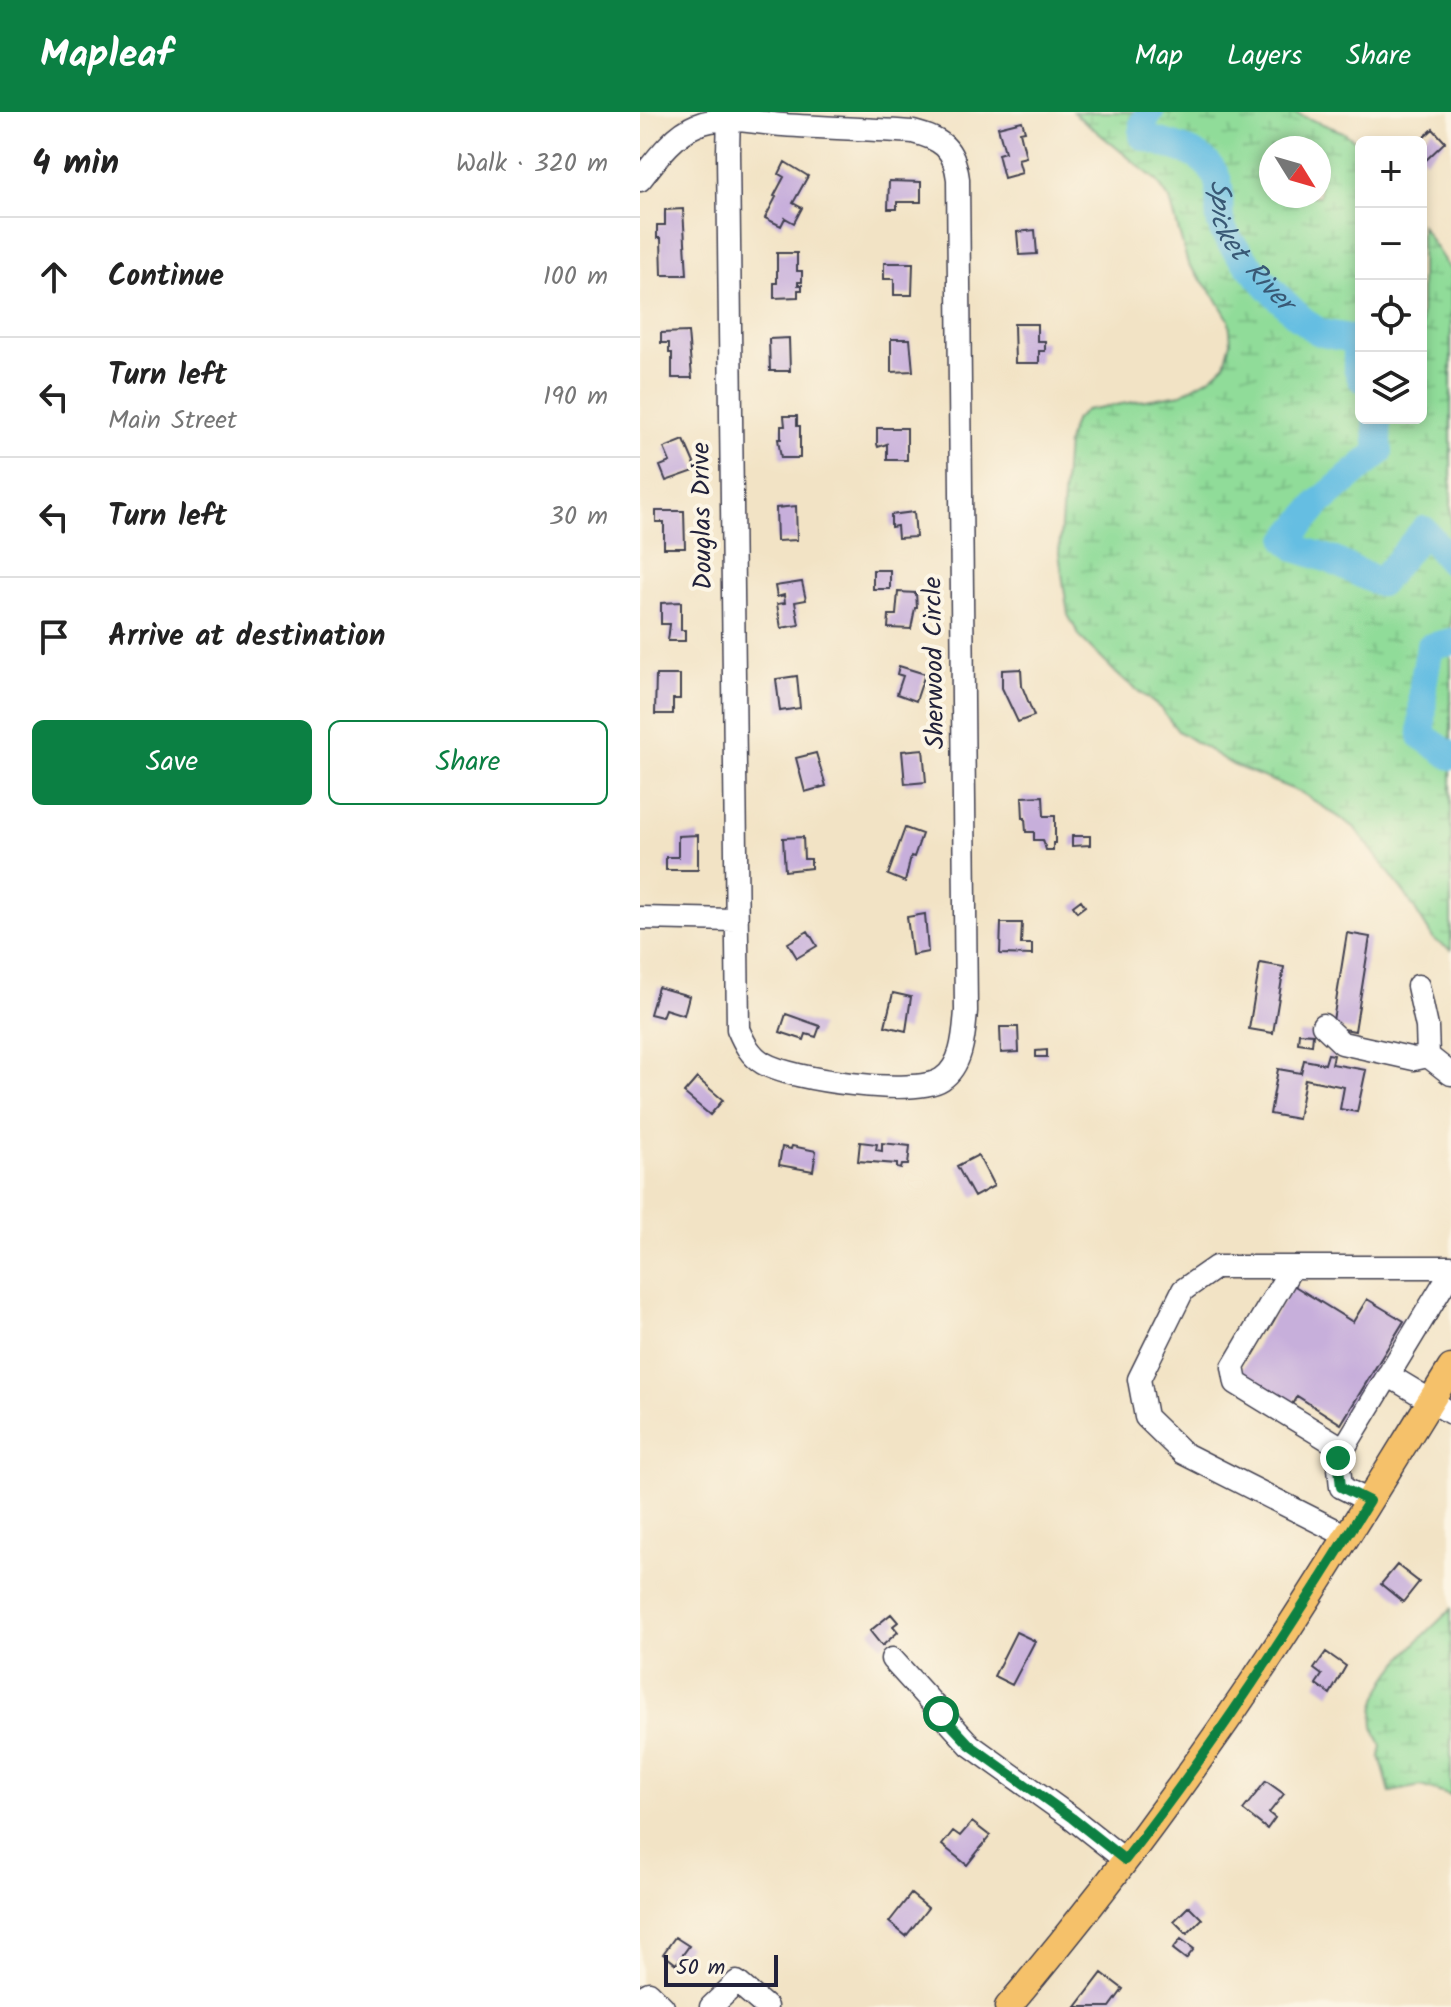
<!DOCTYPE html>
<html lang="en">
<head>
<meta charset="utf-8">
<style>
	:root { --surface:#fff; --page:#f6f6f6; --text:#222; --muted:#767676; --line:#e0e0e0; --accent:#0b8043 }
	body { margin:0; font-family:Kalam,sans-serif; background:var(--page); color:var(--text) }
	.controls { position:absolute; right:24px; top:24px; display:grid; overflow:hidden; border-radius:12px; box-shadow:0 4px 12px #0003 }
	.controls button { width:72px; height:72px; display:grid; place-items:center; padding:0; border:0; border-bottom:2px solid var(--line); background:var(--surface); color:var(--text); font:40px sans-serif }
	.compass { position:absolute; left:619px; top:24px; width:72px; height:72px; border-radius:50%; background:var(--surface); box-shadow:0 4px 12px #0003; rotate:127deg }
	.scale { position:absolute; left:24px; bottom:20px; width:114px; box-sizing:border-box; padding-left:8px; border:4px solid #22223b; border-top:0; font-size:22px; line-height:28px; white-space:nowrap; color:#22223b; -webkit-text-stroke:6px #fcf5e5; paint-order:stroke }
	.stop { position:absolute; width:24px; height:24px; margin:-18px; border:6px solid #0b8043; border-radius:50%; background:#fff }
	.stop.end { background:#0b8043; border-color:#fff; box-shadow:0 2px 8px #0008 }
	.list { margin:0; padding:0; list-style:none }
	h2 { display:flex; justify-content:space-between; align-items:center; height:104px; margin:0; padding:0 32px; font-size:34px }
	h2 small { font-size:26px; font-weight:400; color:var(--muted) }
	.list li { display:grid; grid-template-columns:52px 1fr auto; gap:24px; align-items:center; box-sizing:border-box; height:120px; padding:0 32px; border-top:2px solid var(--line) }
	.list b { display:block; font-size:30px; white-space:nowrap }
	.list p { margin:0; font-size:26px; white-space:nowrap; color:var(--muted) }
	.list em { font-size:26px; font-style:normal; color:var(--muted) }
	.actions { display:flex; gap:16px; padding:24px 32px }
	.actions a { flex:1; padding:18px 0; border:2px solid var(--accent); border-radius:12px; text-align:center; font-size:28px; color:var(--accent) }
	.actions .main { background:var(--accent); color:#fff }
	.icon { flex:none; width:44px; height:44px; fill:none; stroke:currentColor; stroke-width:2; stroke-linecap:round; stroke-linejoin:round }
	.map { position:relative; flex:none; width:811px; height:1895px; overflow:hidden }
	header { display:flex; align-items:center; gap:48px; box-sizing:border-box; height:112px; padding:0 40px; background:var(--accent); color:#fff }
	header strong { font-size:38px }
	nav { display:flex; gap:44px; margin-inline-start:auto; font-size:28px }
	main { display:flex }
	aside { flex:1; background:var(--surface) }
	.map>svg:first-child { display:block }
</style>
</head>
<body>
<header>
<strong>Mapleaf</strong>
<nav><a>Map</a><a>Layers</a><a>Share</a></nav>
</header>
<main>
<aside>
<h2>4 min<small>Walk · 320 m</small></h2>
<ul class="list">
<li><svg class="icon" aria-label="ahead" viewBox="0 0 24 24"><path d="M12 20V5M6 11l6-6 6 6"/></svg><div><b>Continue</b></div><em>100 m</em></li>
<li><svg class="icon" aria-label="left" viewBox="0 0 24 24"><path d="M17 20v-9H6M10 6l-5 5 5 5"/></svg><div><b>Turn left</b><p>Main Street</p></div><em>190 m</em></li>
<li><svg class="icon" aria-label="left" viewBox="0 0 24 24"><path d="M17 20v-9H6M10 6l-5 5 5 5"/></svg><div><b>Turn left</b></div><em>30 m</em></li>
<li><svg class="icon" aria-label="arrive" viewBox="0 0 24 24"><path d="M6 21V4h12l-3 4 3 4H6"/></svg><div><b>Arrive at destination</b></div></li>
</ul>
<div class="actions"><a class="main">Save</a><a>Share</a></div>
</aside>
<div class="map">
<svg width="811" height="1895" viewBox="0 0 811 1895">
	<defs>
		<pattern id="wetland-marsh" width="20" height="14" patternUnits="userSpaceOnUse" patternTransform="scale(2)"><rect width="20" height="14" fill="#90dc99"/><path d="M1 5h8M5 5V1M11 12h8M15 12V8" fill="none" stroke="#7cbc85"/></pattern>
	</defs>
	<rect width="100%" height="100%" fill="#fcf5e5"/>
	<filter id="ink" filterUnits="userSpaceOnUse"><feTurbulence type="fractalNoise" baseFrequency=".0125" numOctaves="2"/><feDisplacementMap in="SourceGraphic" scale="16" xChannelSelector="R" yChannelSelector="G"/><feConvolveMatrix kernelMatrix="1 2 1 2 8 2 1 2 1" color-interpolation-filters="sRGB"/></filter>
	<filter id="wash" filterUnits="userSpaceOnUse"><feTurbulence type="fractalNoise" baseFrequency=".006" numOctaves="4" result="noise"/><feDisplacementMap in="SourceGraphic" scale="32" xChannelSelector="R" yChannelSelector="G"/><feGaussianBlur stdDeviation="1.8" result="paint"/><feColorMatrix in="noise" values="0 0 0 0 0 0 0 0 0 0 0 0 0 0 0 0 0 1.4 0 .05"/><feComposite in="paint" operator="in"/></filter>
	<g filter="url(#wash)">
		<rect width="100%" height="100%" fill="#f2e3c5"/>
		<!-- wetland -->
		<path fill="url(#wetland-marsh)" stroke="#597f6a" stroke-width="2" fill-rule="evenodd" d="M433,0H652L703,20L721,33V306H781V113L811,159V838L794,828L766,783L714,715L662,681L593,653L538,619L520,596L478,563L440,525L428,503L419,441L427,330L434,309L446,298L541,282L571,265L585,252L591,230L589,208L576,186L548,152L530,88L517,69ZM631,36H679V84H631Z
			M811,1497V1684L781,1674L750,1680L740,1644L742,1634C709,1585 780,1528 811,1497Z"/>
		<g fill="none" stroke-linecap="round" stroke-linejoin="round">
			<!-- river -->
			<g stroke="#65bee2" stroke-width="28">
				<path id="s1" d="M510,0L503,11V24C525,34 559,36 573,59C586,78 574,98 583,118C592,138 661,213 680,220C691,224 705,225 717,227V255L721,266"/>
				<path d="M736,306L739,340L679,391L648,428L658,437L692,448L740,471L784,418L811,450"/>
				<path d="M811,530L790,535L783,573L782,624L811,644"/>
			</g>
		</g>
		<g id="blocks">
			<!-- building -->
			<path fill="#c7afdb" d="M382,9L385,19L380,20L386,45L378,47L382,61L364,66L358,42L365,40L358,15Z
				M793,17L805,30L786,48L781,43V28Z
				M145,50L168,64L153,91L162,96L154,111L145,106L141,114L125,106L136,85L134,84L144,65L139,62Z
				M249,69L281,70V90H257V97H248Z
				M43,97L47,163H22L21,126H17V113H25V98Z
				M395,118L397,142L379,143L377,120Z
				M137,141H157V159H162V170H158V173H162V178H158V185L134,186V171H137Z
				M244,151H273L272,183H254V167H244Z
				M374,212H397V229H405V239H399V251H375Z
				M48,220L52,266H32V241H29V231H21V221Z
				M149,226L150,259H130L129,227Z
				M251,227H270L273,259L251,260Z
				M144,304H157V314H160V346H141L138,327H141V314H145Z
				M237,316H267V348H247V332L238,335L237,332Z
				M44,328L57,358L26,369L20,354L30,350L24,336Z
				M156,394L157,428L137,429L136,396Z
				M16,399H44L45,436H24V410H16Z
				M274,400L276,425L258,426L257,414L251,415V403Z
				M233,458H250V477H233Z
				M162,470L166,488L155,490L159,513L141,516L137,492L145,491L144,483L137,485L135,474Z
				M258,480L276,481L277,496H275L271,517L248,516L249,503H256Z
				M41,490V518H45V529H28L30,512H21V491Z
				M259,554L285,562L276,589L257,582L263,564L257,562Z
				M381,557L382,574L394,604L378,610L362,576V558Z
				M16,563H40V587H33V602H15Z
				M157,564L160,596L140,599L136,567Z
				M283,637L286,670L265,672L262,639Z
				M176,641L186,674L165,680L156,646Z
				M403,684L404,704H415V731H413V738H406L403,728H394V720H386L385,706H383L382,685Z
				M265,716L282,722L274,745L271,744L265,770L248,763Z
				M58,723V758H26V745H38V724Z
				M432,724H450V733L432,734Z
				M163,725L164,747H171V756L145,759L143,726Z
				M441,788L445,794L437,800L433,794Z
				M285,802L288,840L272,843L267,805Z
				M361,811H382L381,832H392V843L360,842Z
				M168,819L177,834L157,846L148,831Z
				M707,821L730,825L715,919L692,915Z
				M620,851L644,855L633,921L609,917Z
				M18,875L49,884L44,903L25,897L22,905L10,902Z
				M253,881L271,885L266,919L245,914Z
				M146,902L180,914L176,925L166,922L164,928L140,920Z
				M360,915H378L379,940L361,941Z
				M659,921L673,922L672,933L658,931Z
				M407,938V945H396V939Z
				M688,942L694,943L692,952L726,958L717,1000L700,997L704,975L665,967L658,1007L630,1002L638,957L661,961L664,948L685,952Z
				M57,966L83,988L70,1003L44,981Z
				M220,1030L237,1032L236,1038L242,1039V1031L270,1034L268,1053H262L261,1057L257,1056V1052L218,1049Z
				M152,1034L176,1039L173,1059L139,1053L142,1035L151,1037Z
				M338,1043L354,1074L334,1085L317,1054Z
				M653,1173L713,1210L727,1187L764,1209L701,1312L657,1284L651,1294L599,1262Z
				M757,1453L779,1470L763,1490L741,1472Z
				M251,1502L258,1510L253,1514L258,1520L242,1534L230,1519Z
				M376,1520L395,1529L372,1573L354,1564Z
				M686,1540L706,1554L690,1582L676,1572L682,1563L674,1557Z
				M626,1669L644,1682L629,1701L635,1706L627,1717L603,1698Z
				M332,1710L350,1724L327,1753L302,1733L313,1719L320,1724Z
				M271,1782L288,1796L266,1824L249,1810Z
				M549,1794L562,1807L547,1822L534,1809Z
				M35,1825L49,1834L36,1852L23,1842Z
				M541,1827L554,1837L546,1847L533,1837Z
				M462,1861L483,1877L470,1895H436Z"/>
		</g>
	</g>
	<g filter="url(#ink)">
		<use href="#blocks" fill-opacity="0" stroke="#413f50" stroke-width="2"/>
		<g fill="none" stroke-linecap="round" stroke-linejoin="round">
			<defs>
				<path id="minor" d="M0,68C15,49 34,22 57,13C82,2 117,11 143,13C186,16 230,17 273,20C302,27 314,36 318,67L326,899C324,921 323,953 302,967C275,985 151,968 123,951C110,943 104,931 98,917L88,40L89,0
					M0,806L95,808
					M778,874L787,915L788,944
					M683,913L702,931L774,947L788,944L811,962
					M652,1155L593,1255L596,1271L704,1337
					M748,1263L811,1301
					M729,1389L701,1375L698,1346L811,1160
					M707,1424L543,1341L506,1305L499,1267L543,1178L576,1155H811
					M252,1547L330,1633L432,1706L485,1748
					M0,1886L9,1881L23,1895
					M71,1895L97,1870L126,1895"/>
				<path id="major" d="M368,1895C461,1785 547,1669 627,1549C691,1453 750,1354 811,1256"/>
			</defs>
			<!-- minor casing -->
			<use href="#minor" stroke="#413f50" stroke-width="25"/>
			<!-- major casing -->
			<use href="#major" stroke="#413f50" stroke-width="29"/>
			<!-- minor -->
			<use href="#minor" stroke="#fff" stroke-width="22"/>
			<!-- major -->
			<use href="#major" stroke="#f5c16b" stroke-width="26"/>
		</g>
	</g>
	<g fill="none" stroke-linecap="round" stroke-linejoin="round" filter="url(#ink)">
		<!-- route -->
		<path stroke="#0b8043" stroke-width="10" d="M301,1602L330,1633L432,1706L485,1748C574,1634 653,1512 729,1389L701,1375L698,1346"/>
	</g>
	<g text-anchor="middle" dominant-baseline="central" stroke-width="8" stroke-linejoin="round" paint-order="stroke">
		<!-- street labels -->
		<g font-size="26" fill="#22223b" stroke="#fcf5e5">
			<text transform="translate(63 404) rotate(-91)">Douglas Drive</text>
			<text transform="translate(295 551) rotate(-91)">Sherwood Circle</text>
		</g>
		<!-- water labels -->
		<g font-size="28" font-style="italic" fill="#395975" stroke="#fcf5e5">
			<text stroke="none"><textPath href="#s1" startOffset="192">Spicket River</textPath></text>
		</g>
	</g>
</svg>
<div class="controls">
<button>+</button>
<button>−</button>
<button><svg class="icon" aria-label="locate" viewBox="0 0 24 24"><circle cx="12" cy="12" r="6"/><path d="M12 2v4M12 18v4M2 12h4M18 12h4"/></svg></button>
<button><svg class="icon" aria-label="layers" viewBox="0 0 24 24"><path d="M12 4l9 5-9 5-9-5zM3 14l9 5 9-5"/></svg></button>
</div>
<svg class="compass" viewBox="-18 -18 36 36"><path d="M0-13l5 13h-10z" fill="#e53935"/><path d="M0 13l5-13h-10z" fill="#767676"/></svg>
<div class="scale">50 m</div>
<div class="stop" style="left:301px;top:1602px"></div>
<div class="stop end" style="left:698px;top:1346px"></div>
</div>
</main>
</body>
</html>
